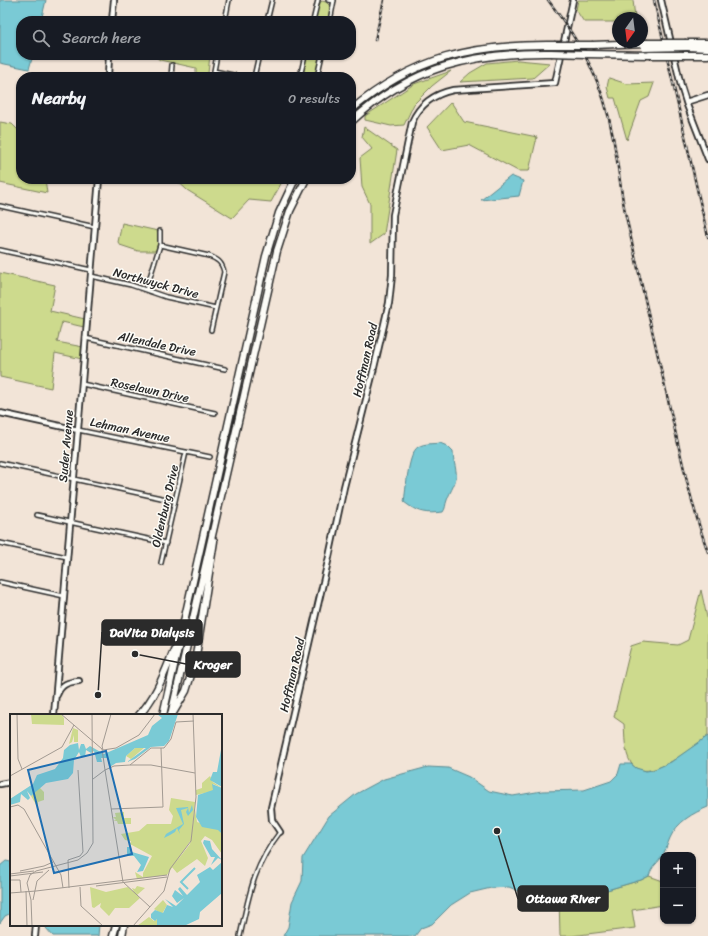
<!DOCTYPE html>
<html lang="en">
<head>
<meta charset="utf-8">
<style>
	:root { --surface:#171b24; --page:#242831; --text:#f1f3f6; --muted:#9ea1a6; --line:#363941 }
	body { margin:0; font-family:Sriracha,sans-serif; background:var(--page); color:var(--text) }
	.controls { position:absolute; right:12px; bottom:12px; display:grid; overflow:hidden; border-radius:8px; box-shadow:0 1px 3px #0004 }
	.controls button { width:36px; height:36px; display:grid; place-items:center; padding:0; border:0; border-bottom:1px solid var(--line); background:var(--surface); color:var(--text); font:20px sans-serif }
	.compass { position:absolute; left:612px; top:12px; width:36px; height:36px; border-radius:50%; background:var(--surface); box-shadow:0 1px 3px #0004; rotate:194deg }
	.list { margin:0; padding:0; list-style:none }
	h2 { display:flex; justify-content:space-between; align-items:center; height:52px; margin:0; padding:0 16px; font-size:17px }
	h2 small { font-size:13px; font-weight:400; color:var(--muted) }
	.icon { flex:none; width:22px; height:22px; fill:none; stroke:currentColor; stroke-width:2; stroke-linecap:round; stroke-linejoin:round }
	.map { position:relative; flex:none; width:708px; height:936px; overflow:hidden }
	.search { position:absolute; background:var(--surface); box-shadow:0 1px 3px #0004; left:16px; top:16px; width:340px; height:44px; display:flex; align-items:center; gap:10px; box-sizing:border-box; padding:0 14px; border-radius:16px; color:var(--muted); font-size:15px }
	.panel { position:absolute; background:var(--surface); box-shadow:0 1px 3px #0004; left:16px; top:72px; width:340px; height:112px; border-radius:16px }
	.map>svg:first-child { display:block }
</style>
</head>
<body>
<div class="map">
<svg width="708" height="936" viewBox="0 0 708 936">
	<rect width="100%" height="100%" fill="#f2e4d7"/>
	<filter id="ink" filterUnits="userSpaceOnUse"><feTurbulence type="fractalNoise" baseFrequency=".025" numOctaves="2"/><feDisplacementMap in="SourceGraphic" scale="8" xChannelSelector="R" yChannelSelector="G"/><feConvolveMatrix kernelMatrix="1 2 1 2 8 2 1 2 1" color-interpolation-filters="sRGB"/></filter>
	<g filter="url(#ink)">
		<!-- green -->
		<path fill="#cdda8d" stroke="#7c825c" d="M578,0H633L635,18H618V22H584L576,10Z
			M322,1L326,2L330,6L328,21H314L318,4Z
			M153,55H210L208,73L218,77H196V68L160,60Z
			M306,55H320L315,77H301Z
			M518,60L550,63L533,78L460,82L470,73L487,63Z
			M451,71L432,86L414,104L404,125L391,126L365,120V116L414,84Z
			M609,78L627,84L654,83L649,97L641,101L627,140L615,98H610L607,87Z
			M451,102L464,122L537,137L529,171H518L469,145L442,150L427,127Z
			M0,122L12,124L21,133V179H45L47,193L0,183Z
			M364,127L397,150L384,234L370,244V204L362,187L360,158L372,149L362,137Z
			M175,179H282L283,180L271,202L249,200L232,218L187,190Z
			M122,223L158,231V242L156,251H138L120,245L118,242Z
			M0,273L55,285L50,311L85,319L84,327L62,322L57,342L83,347L82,359L55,353L51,388L0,377Z
			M701,590L708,622V736C693,746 647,787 631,763C624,752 625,736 624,724L614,717L631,646L643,642L678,645L688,640Z
			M649,876L663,881V905L632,910L635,928L571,936H560L559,897H583L641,880Z"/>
		<!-- water -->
		<path fill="#7acad5" stroke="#5a8a91" d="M0,0H46L41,21H21V55H33L29,69L0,63Z
			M511,176L523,181L519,196L481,200Z
			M440,443L447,446L453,452C453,459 455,464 456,471C458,481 450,491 447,500C445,505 446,508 443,512C426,514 418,513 404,502C406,490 408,453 418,447C424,443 434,444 440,443Z
			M708,736V807C693,813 677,822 670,838C667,845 665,852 661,858C656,865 652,866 649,876L641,880L583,897L566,896L546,898L534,894L528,895L509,887L491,888L470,893L451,905L432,924L421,928L415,936H283L288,927L292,902L302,881L303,858L329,816L356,794L384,779L428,767L448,768L469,777L489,791L513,796L542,791L584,790L611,781L618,774L621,764H631L636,768L646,771L653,770L671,762Z
			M6,861L11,862V913L5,916L0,923V866Z
			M47,925H99L98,936H53L46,928Z"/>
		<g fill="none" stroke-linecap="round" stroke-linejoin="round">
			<defs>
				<path id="street" d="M328,0L334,1
					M225,21L229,0
					M267,21L272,0
					M313,21L318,0
					M330,21L334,0
					M217,55L214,71L242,77
					M171,77L172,65
					M254,77L259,55
					M300,77L305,55
					M317,77L322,55
					M0,206L95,227
					M160,245L209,256C217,259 222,262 224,272L211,330
					M0,250L91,270
					M91,276L131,285L166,297L216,308
					M146,290L160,245V231
					M85,338L225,369
					M82,384L215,413
					M78,430L210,457
					M0,463L175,501
					M37,515L166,543
					M0,543L67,557
					M161,563L186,452
					M0,582L64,596
					M240,936C249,895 253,867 280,832"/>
				<path id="secondary" d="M661,0L681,86L687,105L708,159
					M112,21L114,0
					M108,77L109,55
					M686,102L708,95
					M0,413L78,430
					M57,695C61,684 68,682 79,681
					M54,715L99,179
					M0,784L11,782
					M280,832L272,820L271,808L329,557L344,487L373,372L389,303L392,275L393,215L412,122C420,104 434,94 453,90L555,83L573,0
					M35,936L36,925"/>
				<path id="highway" d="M686,43H708
					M593,45L646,43
					M687,47L708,48
					M586,54L650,55
					M685,55H708
					M351,110C414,57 473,44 554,45
					M351,122C410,67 473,52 551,53
					M173,713L186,691L195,662L214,541
					M139,715C158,695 166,668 177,643
					M163,715L266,256L279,213L295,179
					M171,715L277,251L290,211L306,179
					M113,936L116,925
					M122,936L124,925"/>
			</defs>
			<!-- street casing -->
			<use href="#street" stroke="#2b2b2b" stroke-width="6"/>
			<!-- secondary casing -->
			<use href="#secondary" stroke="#2b2b2b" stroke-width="8"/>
			<!-- highway casing -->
			<use href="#highway" stroke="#2b2b2b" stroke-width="9"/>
			<!-- street -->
			<use href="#street" stroke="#fdfcf7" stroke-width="3"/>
			<!-- secondary -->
			<use href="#secondary" stroke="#fdfcf7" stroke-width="4.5"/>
			<!-- highway -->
			<use href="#highway" stroke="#fdfcf7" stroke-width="6"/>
			<defs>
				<path id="rail" d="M548,0C582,44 603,82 613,137C618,162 620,187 625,212C639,275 654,337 668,400C680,451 690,502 708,552
					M654,0L708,237
					M375,40L384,0"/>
			</defs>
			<!-- rail casing -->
			<use href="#rail" stroke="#2b2b2b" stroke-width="2.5"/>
			<!-- rail -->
			<use href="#rail" stroke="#fdfcf7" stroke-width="1" stroke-dasharray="3" stroke-linecap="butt"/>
			<defs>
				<path id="highway-bridge" d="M646,43H686
					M554,45H593
					M644,48L687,47
					M551,53L586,54
					M650,55H685"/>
			</defs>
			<!-- highway-bridge casing -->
			<use href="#highway-bridge" stroke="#2b2b2b" stroke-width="9" stroke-linecap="butt"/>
			<!-- highway-bridge -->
			<use href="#highway-bridge" stroke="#fdfcf7" stroke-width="6"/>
		</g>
	</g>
	<g text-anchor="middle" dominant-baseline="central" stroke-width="3" stroke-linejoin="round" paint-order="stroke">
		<!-- street labels -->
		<g font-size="12" fill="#2b2b2b" stroke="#fdfcf7">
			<text transform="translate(156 283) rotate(15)">Northwyck Drive</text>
			<text transform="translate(157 344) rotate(12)">Allendale Drive</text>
			<text transform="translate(365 360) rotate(-77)">Hoffman Road</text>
			<text transform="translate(150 390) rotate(12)">Roselawn Drive</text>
			<text transform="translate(130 430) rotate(12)">Lehman Avenue</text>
			<text transform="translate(66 446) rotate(-85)">Suder Avenue</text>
			<text transform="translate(165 506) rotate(-77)">Oldenburg Drive</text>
			<text transform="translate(292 675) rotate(-77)">Hoffman Road</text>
		</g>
	</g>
	<!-- overview -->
	<g transform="translate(10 714)">
		<rect width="212" height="212" fill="#f2e4d7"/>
		<path d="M21,0H51L54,4V11L22,10ZM63,14L68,16V28H64V21L62,28L59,30ZM135,33L121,45L116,42L125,34ZM200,62L203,68L212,74L203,70L204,77L186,81V76L192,74V69ZM29,73L34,78V86L28,88V94L21,82ZM161,84L185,88L181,126L157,161L127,165L125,158L133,163V159L142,142L120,130L121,127L115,126L111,120L129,117L137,110H161L163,102L159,96ZM185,95L187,108L208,115L212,120V140L202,126L195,122L191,127L198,144L195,152L187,145L167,159L162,153L180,130ZM114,98V104H121V110H108L107,107H103L106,106L103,103H106L105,99ZM127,172L135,174L127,181L130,184L119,194H105L99,202L90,193L91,189L84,194L82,193L80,173L96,178L118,173L124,178L122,174L125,175ZM153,186L157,191L152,200L144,195ZM139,203L144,207L147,205V212H127Z" fill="#cdda8d"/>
		<path d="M147,0H168L159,27L154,32L141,33L125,45L117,48L136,34H125L116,42L115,48L106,49L100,53L98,44H91L92,48H87L84,37L81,39L76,36L75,43H71L69,38L64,46L63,59L58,65L36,69L21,82L17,77L20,84L18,86L11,80L10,88L0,91V85L23,70L27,61L45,55L53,44L54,36L60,31L68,29L69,36L71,30H74L76,35L80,32L94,40L138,21L142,12L152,4ZM212,30V73L200,66L203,58H207ZM202,70L212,74V120L208,116L192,113L186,103L188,81L203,76ZM182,91L183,96L178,102L176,98L178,94L171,96L174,110L169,116L170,120L167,114L165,118L160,121L154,124L156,120L173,110L166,94L178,93L179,99ZM194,126L200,127L202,135L212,146L208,144L201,151L205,143H201L193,129ZM117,133H121L122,138L139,143L133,157L127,158L131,151L124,142H117ZM212,148V179L190,198L189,205L174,212H147V205L145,207L141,204V200L145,196L153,199L157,191L163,193L155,185L166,192L174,184L167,189L162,182L165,176L173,182L168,175L170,173L177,181L190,168L187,161L200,153L203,156Z" fill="#7acad5"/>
		<path fill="none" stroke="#7acad5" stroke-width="2" d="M178,175L171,168L185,154"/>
		<path fill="none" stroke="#a29a92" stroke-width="1" d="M7,0L8,45L12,55M51,0L92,35L95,56M101,0L92,32L93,36L106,34L129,21L145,0M120,51H141L185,59M0,62L52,33L64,11M83,65L95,56M0,93L8,91L14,95L51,161L53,174M101,95L153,93L151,34M10,157L34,152L43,148M0,160L24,157M0,162L33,158M0,166H10L11,178M86,172L157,163M70,173L71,192L93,212M59,174L58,146L70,142L73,138L68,56M16,177L17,212M26,177L157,161M0,179L26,177M23,186L27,167L39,156M140,193L113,168L95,56L104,52L120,51L141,34H154L161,25L166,8L184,7M22,212L21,186L17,169L20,161L26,157L68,146L77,139L83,129L82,0M123,212L154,177L160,155L181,127L186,83L183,0"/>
		<path fill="#1f6fb2" fill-opacity="0.15" stroke="#1f6fb2" stroke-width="2" d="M96,37L122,140L44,159L18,56Z"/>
		<rect width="212" height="212" fill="none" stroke="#2b2b2b" stroke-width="2"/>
	</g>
	<!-- callouts -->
	<path fill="none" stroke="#2b2b2b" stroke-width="1.5" d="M98 695L102 632M135 654L186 664M497 831L518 899"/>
	<g fill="#2b2b2b" stroke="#fdfcf7" stroke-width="1.5">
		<circle cx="98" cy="695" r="4"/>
		<circle cx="135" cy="654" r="4"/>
		<circle cx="497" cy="831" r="4"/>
	</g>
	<g fill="#2b2b2b" stroke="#2b2b2b" stroke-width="1.5">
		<rect x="102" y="620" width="100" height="25" rx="4"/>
		<rect x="186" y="652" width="54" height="25" rx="4"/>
		<rect x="518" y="886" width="90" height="25" rx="4"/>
	</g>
	<g font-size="13" text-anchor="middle" font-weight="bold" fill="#fff">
		<text x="152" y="637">DaVita Dialysis</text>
		<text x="213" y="669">Kroger</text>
		<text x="563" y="903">Ottawa River</text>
	</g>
</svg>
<div class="controls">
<button>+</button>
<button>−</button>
</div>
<svg class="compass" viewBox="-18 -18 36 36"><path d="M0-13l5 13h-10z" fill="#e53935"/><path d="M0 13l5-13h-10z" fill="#9ea1a6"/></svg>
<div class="search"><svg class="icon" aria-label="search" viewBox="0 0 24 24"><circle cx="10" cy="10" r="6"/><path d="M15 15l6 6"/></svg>Search here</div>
<section class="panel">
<h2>Nearby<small>0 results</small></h2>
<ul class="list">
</ul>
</section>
</div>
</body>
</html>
